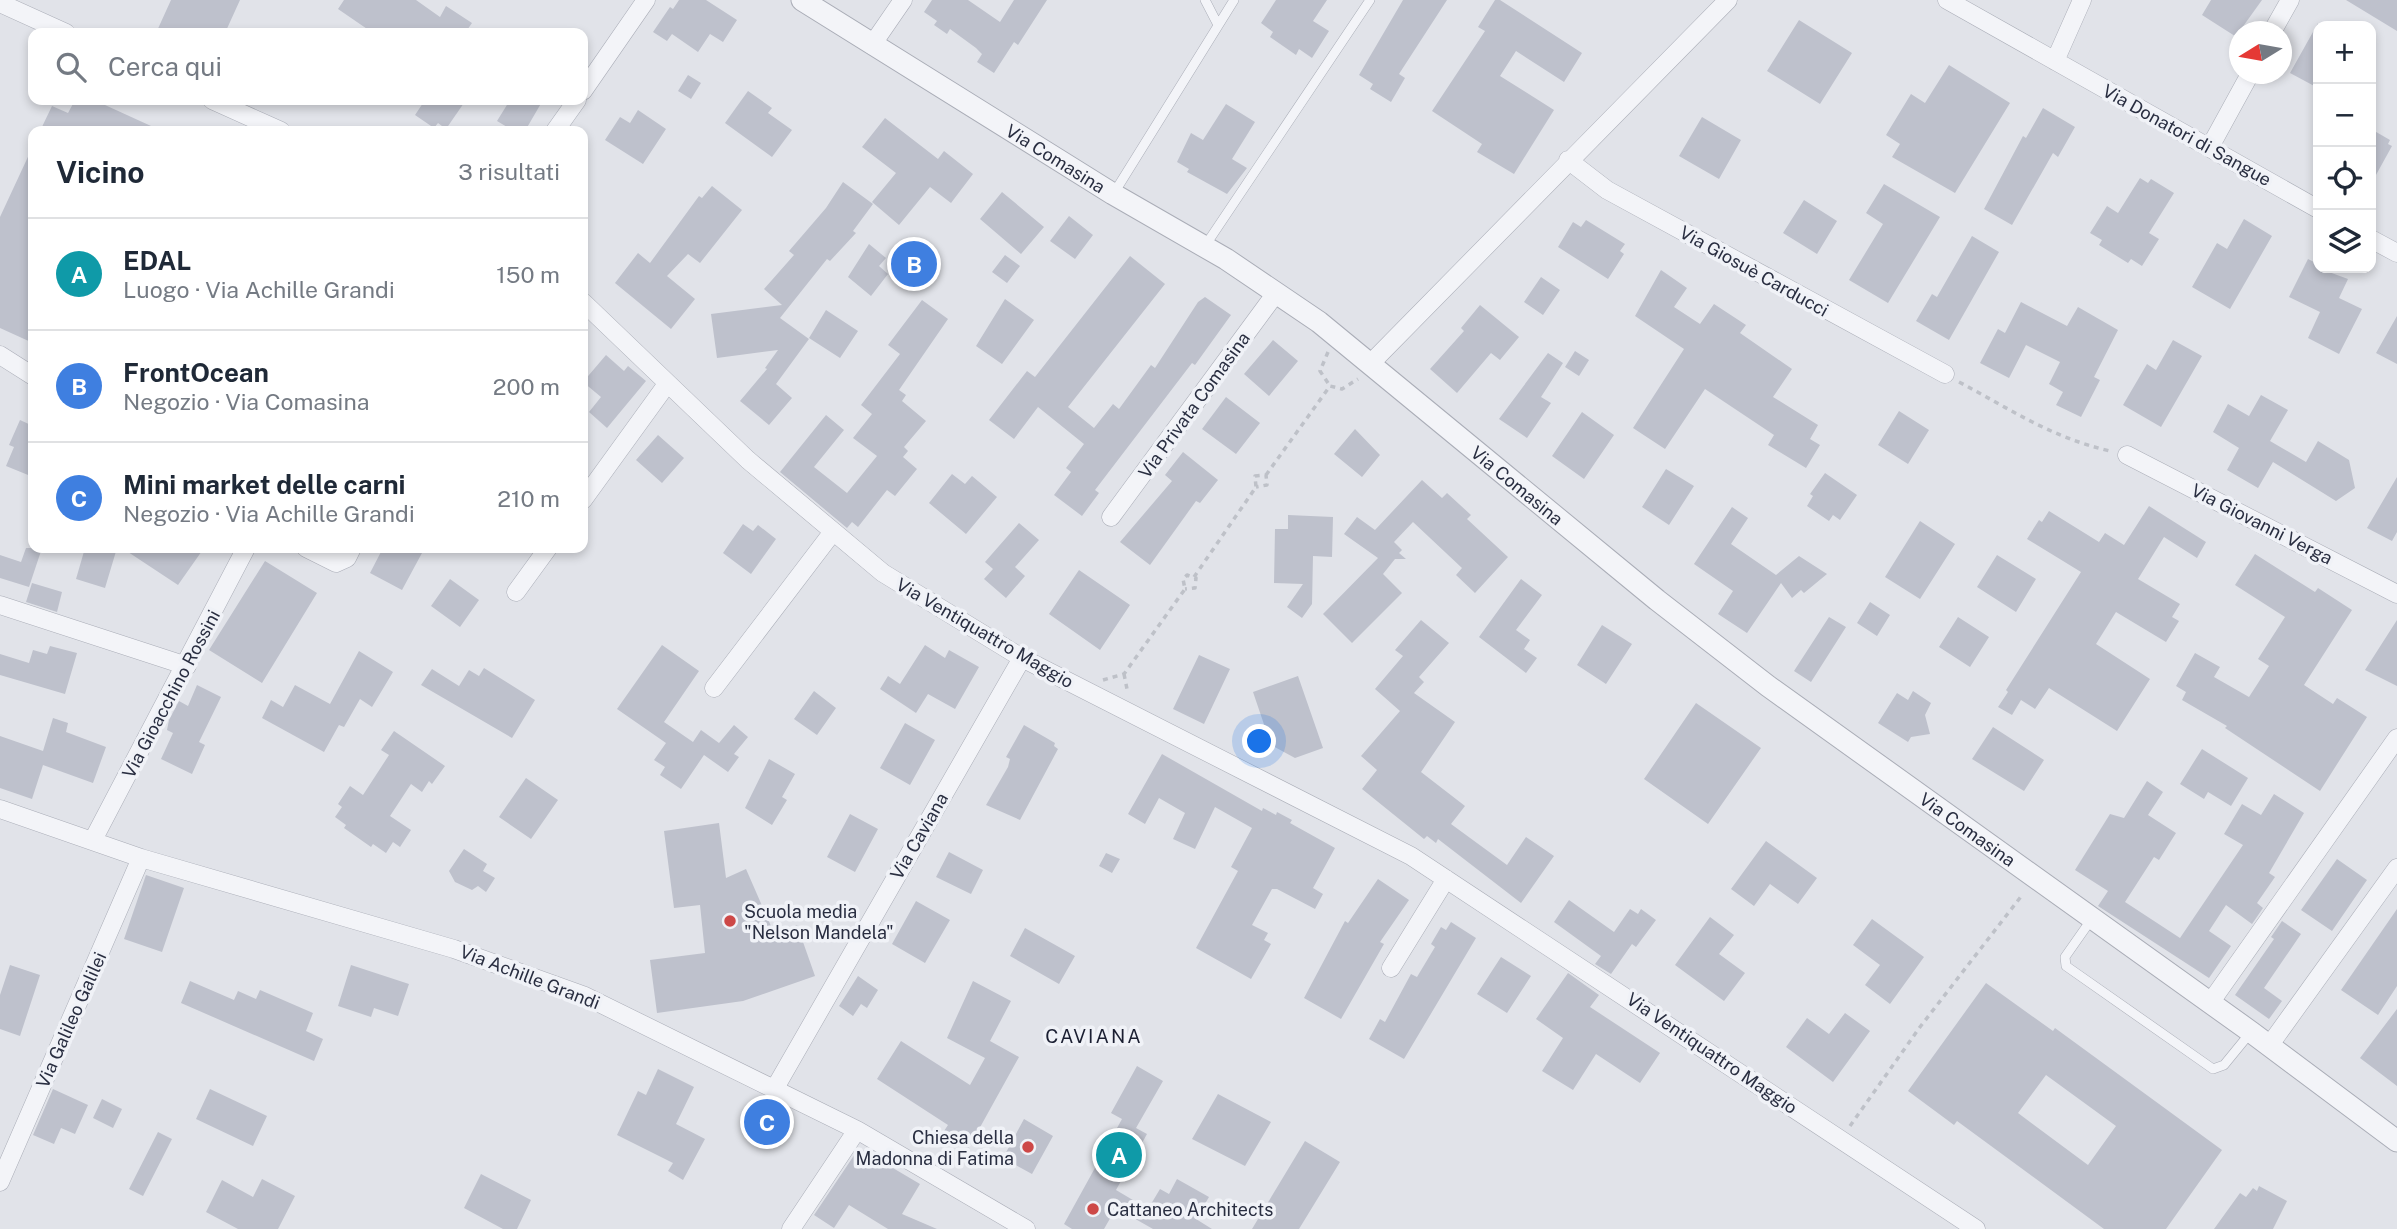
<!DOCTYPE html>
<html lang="it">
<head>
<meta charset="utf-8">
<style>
	:root { --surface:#fff; --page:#f2f2f3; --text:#1f2937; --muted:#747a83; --line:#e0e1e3; --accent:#cd4847 }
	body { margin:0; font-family:"Public Sans",sans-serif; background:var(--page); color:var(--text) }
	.controls { position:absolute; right:21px; top:21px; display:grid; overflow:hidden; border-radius:14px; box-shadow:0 4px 10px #0003 }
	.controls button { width:63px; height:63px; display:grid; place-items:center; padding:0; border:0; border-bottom:2px solid var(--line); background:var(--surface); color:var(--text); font:35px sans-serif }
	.compass { position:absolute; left:2229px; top:21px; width:63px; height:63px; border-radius:50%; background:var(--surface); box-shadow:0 4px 10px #0003; rotate:259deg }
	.you { position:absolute; left:1260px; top:742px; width:24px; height:24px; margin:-18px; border:5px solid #fff; border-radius:50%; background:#1a73e8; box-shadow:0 0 0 10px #1a73e833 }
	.badge { display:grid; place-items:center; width:46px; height:46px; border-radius:50%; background:var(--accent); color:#fff; font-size:23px; font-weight:700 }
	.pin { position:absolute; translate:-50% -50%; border:4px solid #fff; box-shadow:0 2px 7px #0006 }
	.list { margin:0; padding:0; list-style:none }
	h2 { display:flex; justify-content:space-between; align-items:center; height:91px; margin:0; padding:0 28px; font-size:30px }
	h2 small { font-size:23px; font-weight:400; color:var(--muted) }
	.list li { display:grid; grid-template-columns:46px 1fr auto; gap:21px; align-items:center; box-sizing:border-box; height:112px; padding:0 28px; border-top:2px solid var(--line) }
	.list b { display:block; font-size:26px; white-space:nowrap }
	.list p { margin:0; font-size:23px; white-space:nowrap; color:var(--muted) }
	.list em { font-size:23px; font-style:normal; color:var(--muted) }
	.icon { flex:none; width:38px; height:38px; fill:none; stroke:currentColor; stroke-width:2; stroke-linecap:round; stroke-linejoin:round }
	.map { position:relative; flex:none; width:2397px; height:1229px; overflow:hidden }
	.search { position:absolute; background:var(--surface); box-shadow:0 4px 10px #0003; left:28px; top:28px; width:560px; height:77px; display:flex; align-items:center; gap:18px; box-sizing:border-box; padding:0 24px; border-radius:14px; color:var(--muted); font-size:26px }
	.panel { position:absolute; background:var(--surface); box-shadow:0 4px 10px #0003; left:28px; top:126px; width:560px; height:427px; border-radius:14px }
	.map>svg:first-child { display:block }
</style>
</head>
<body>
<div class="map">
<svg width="2397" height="1229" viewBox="0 0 2397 1229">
	<rect width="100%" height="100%" fill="#e1e3e9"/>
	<!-- building -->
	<path fill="#bec1cc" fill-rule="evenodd" d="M171,0H240L225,33H156Z
		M344,0H416L440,17L446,6L472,23L465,33H373L338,9Z
		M679,0H706L737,20L723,42L710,34L698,52L672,34L667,41L653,32L670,7L673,9Z
		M932,0H968L1000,22L1014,0H1047L1018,45L1014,42L994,73L977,62L982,54L976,48L950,29L947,34L934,25L937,21L924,12Z
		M1276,0H1327L1313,21L1329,31L1312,58L1299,49L1296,55L1270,37L1273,32L1261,23Z
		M1403,0H1447L1399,74L1405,78L1391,102L1370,89L1373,84L1359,75Z
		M1495,0H1500L1582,53L1564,82L1516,51L1500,76L1554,110L1514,174L1477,152L1482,144L1432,111L1485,31L1478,27Z
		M2211,0H2262L2239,32L2238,38L2202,15Z
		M2346,0H2397V31Z
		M1799,20L1852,53L1820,104L1767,71Z
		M2318,23V88L2290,73Z
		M1949,65L2010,103L1955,193L1892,157L1900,144L1886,135L1911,94L1925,103Z
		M688,75L701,83L691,99L678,91Z
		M748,91L772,108L768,113L792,130L772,157L725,123Z
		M75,100H94L162,131H40L52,106L68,113Z
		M425,100H466L446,129L438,123L434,128L415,115Z
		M510,100H543L525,131H514L497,121Z
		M1226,104L1255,122L1232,159L1247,168L1227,194L1187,172L1189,169L1177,162L1191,133L1203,140Z
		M2043,108L2075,127L2058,157L2053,153L2012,225L1984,209L2023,136L2026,138Z
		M638,110L666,129L643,164L605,140L620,117L630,123Z
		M1702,117L1741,140L1719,179L1679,156Z
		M885,118L938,159L944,151L973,174L951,203L930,187L899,225L872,202L896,173L862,147Z
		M2371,129L2390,140L2388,144L2392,146L2371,184Z
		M33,146V343L0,328V217Z
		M2140,178L2148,183L2151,179L2174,193L2149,233L2159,239L2142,266L2131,259L2128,263L2099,245L2102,240L2090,233L2107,206L2118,213Z
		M843,182L873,204L853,231L856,233L830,261L827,259L780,318L809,339L776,384L792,398L769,425L740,401L767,369L765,368L778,350L717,358L711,314L782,305L764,289L794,255L789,251L826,208Z
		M1884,184L1940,217L1888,303L1849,280L1883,224L1866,213Z
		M712,186L742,210L700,263L688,254L667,276L695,299L671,329L615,283L638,253L650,263L699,196L702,198Z
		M1002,192L1044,227L1021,254L980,219Z
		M1804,200L1837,221L1817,254L1783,233Z
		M1069,216L1093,235L1075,259L1050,241Z
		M2244,219L2272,236L2230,309L2192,287L2217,243L2227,249Z
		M1586,220L1625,244L1620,251L1624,254L1608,279L1558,247L1573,222L1581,227Z
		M1972,236L1999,252L1949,340L1916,321L1932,294L1937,297Z
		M869,244L886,258L879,266L888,274L871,296L848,277Z
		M1005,255L1020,266L1007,283L992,272Z
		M1130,256L1165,284L1068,407L1094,428L1113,404L1119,409L1151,365L1155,368L1198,302L1205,297L1231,315L1195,365L1192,363L1095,490L1099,493L1082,516L1054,495L1071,472L1066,468L1084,444L1038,407L1014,439L989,420L1027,371L1035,377Z
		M2308,259L2318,264V268L2348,279L2339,298L2362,309L2339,354L2308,338L2320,312L2289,297Z
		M1661,270L1687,288L1674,307L1700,324L1714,304L1746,325L1740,333L1792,369L1773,397L1818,425L1810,439L1820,445L1806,468L1768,445L1774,435L1705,389L1665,449L1633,428L1684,349L1635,316Z
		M1541,277L1560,290L1543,315L1524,302Z
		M1005,299L1034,320L1002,364L976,346Z
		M922,300L948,319L899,390L906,395L902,401L926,421L904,447L908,451L903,457L917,469L895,496L887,490L858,527L852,522L847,528L780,472L826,415L844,430L814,467L847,493L877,456L853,438L872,414L861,405L900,354L888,345Z
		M2021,302L2067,326L2078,307L2118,330L2094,377L2100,380L2081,417L2056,405L2063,392L2049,384L2060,362L2026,345L2009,378L1980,363L1998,329L2005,333Z
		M1480,305L1519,337L1500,360L1491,353L1457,393L1430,369L1464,331L1461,328Z
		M826,310L858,331L840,358L809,338Z
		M2397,316V364L2376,353Z
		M1273,340L1298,361L1269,396L1244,374Z
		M2173,340L2202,356L2161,427L2123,405L2147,364L2156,370Z
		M1575,351L1589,360L1579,376L1565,367Z
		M1548,353L1563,363L1541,397L1551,403L1527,438L1499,419Z
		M606,355L624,371L628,366L646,381L607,428L589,412L601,397L583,382Z
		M2261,395L2288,410L2270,441L2306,462L2318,441L2349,460L2355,488L2336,501L2273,462L2258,488L2227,470L2239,448L2213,432L2228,404L2249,416Z
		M1226,397L1260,423L1236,454L1202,429Z
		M1899,411L1929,430L1908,464L1878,445Z
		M1582,412L1614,435L1584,479L1552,456Z
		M20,420L33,426V477L6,466L14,447L9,445Z
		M1355,429L1380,455L1362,477L1334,454Z
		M658,435L684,458L662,483L636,460Z
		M1183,452L1218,480L1200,503L1196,501L1150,565L1120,542L1172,481L1165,475Z
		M1666,469L1694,486L1669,525L1642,507Z
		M1825,473L1857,495L1840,520L1833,515L1829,521L1807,506L1813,496L1810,494Z
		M952,474L965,484L972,476L997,497L966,534L929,503Z
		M2397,477V532L2392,541L2367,528Z
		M1422,480L1442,498L1447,493L1471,515L1467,519L1508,557L1475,593L1456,575L1462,568L1413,522L1394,542L1402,550L1399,553L1406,559H1395L1383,574L1402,593L1352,643L1323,614L1378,558L1344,534L1357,517L1375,530Z
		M2149,506L2206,542L2197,558L2164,537L2138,579L2180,604L2172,617L2179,621L2166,642L2116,612L2096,644L2150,679L2117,731L2049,688L2035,709L2021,700L2012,715L1998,707L2008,692L2006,690L2081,572L2027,539L2039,520L2042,522L2049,511L2099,542L2105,533L2124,545Z
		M1732,507L1748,518L1731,544L1776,575L1799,556L1827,574L1804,593L1801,590L1792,598L1781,583L1747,633L1718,614L1733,591L1694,564Z
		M1288,515L1333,517L1332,557L1313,556L1312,604L1302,618L1287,607L1303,584L1274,583L1275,529H1288Z
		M1920,521L1955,544L1920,599L1885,577Z
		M1019,523L1039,540L1015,567L1025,576L1006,598L984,579L993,569L985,562Z
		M743,524L753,531L758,525L776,539L751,574L723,553Z
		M26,548H42L29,587L0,578V555L21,562Z
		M85,548H117L105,588L76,579Z
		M122,548H204L178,585Z
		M383,548H413L422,553L402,590L370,573Z
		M2255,554L2315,592L2318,588L2352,610L2304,685L2333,704L2337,698L2367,717L2320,791L2225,728L2227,726L2182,700L2186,692L2176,686L2195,653L2220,667L2214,677L2249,697L2269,666L2258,659L2285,617L2235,585Z
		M1997,555L2036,579L2016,612L1977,587Z
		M265,561L317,593L262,683L209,650Z
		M1079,570L1130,605L1100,650L1049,614Z
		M450,579L479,600L460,627L431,606Z
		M1521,579L1542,595L1516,630L1530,640L1524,649L1537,658L1526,673L1479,637Z
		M32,583L62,592L57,612L26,602Z
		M1870,602L1890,615L1877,636L1857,623Z
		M1829,617L1846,627L1811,682L1794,671Z
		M1958,617L1989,637L1970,667L1939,647Z
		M1421,620L1449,643L1419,677L1424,682L1414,693L1455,722L1421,772L1465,806L1451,824L1507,865L1526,837L1554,856L1521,903L1438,839L1436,843L1427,836L1424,839L1362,789L1377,770L1361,756L1400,711L1375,689L1403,656L1395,650Z
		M2397,620V686L2365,670Z
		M1602,625L1632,644L1606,684L1577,665Z
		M662,645L699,671L664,722L693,742L701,730L719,743L734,725L748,737L734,754L739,757L728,772L704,755L681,789L660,775L665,767L654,760L666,743L617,709Z
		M925,645L945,658L949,650L979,667L955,709L928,694L916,713L880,689L888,676L900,684Z
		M50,646L77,653L65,694L0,675V654L29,663L33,650L47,654Z
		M359,651L393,672L372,707L360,699L344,727L339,725L324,752L262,718L271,700L283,707L295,685L330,704Z
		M1199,655L1230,669L1204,724L1173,709Z
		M484,668L535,700L512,738L421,685L432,669L459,686L469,670L479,676Z
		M1298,676L1323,748L1295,758L1271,745L1253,692Z
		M197,685L221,697L199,742L205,745L192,774L161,759L173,733L167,730L169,720L179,701L188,706Z
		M814,691L836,708L817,735L794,719Z
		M1913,691L1931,703L1925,715L1930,734L1911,737L1908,742L1878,723L1897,693L1908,700Z
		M1696,703L1761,748L1708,824L1644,779Z
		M53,718L68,723L66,732L106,747L93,783L43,765L32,799L0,788V736L43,751Z
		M905,723L935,740L910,785L880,768Z
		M1024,725L1055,743L1054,746L1058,749L1020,820L986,805L1008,767L1010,759L1006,757Z
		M1993,727L2044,760L2024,791L1972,759Z
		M394,731L445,766L432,784L429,781L422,792L411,784L390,816L411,830L400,847L393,842L386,853L373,844L371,847L344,828L346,825L335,817L342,807L338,804L350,786L363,795L389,755L381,750Z
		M2202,749L2248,778L2231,806L2208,792L2204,799L2180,784Z
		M1162,754L1262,811L1263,808L1276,815L1277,812L1292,820L1290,823L1335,848L1313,888L1323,894L1315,909L1277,889H1272L1252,925L1268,933L1264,940L1271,944L1251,979L1196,948L1238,871L1231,867L1252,828L1215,807L1195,849L1173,839L1185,813L1159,798L1145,824L1128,814Z
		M769,759L795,774L782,797L787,800L772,825L745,808Z
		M526,778L558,800L531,839L499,817Z
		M2147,781L2163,792L2148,815L2176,833L2159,860L2154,857L2125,902L2180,938L2243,845L2224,834L2242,804L2261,815L2274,794L2304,813L2269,873L2275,877L2257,903L2263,908L2252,924L2226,905L2209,931L2231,946L2209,978L2098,906L2108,891L2075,870L2110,814L2124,818Z
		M850,814L878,829L855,872L827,857Z
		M719,823L726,878L746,869L774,933L797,925L815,976L743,1001L657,1013L650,960L705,953L700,905L674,908L664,831Z
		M1766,841L1817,878L1798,904L1770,884L1754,906L1731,889Z
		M464,849L487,864L483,871L495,878L486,892L478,886L472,890L455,882L449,871Z
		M949,852L983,870L971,894L936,877Z
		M1106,853L1120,859L1112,873L1099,866Z
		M2337,859L2367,880L2332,931L2301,910Z
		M146,875L184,888L162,952L124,939Z
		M1378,879L1409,900L1380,942L1384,944L1341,1019L1304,998L1345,921L1348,923Z
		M1569,900L1614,932L1630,909L1638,914L1641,909L1656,920L1636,947L1632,944L1611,974L1595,964L1601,956L1554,922Z
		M916,901L950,920L925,963L892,944Z
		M2397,909V986L2378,1015L2341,990Z
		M1710,917L1734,935L1719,954L1745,973L1724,1001L1675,965Z
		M1872,919L1924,957L1890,1004L1865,985L1880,965L1853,945Z
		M2282,921L2301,934L2264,988L2282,1001L2269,1019L2235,995L2274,939L2271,937Z
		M1451,922L1476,938L1404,1059L1369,1039L1380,1019L1385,1022L1411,974L1417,977L1435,947L1431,944L1441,927L1446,930Z
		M1025,928L1075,956L1059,984L1010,956Z
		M1501,957L1531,976L1507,1013L1477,994Z
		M10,965L40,975L20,1036L0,1029V995Z
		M351,965L409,984L398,1016L374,1008L371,1017L338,1006Z
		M1568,973L1599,995L1590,1007L1660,1053L1640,1083L1596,1054L1573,1090L1542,1071L1563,1038L1536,1019Z
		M858,976L878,990L867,1008L861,1004L853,1016L839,1006Z
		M190,981L234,1000L238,991L256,999L260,990L313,1013L306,1031L323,1039L314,1061L181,1003Z
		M973,981L1011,1001L990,1041L1019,1057L968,1149L942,1134L948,1125L877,1079L901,1041L970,1085L985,1058L947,1038Z
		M1986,983L2053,1031L2055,1028L2222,1150L2166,1229H2104L1957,1121L1954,1125L1908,1091ZM2046,1075L2116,1126L2088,1165L2018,1113Z
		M2397,1009V1086L2360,1058Z
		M1845,1013L1870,1031L1833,1082L1786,1047L1807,1018L1829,1034Z
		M1137,1066L1163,1081L1136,1128L1147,1134L1116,1190L1148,1209L1160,1189L1169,1194L1177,1179L1209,1197L1196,1219L1212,1229H1153L1116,1208L1104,1229H1072L1064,1224L1122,1119L1111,1113Z
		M658,1069L694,1087L676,1124L705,1139L683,1180L668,1171L673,1163L617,1135L638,1091L646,1095Z
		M53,1089L88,1105L75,1134L61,1128L54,1144L33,1135Z
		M210,1089L267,1116L253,1146L196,1119Z
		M1218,1094L1271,1122L1245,1166L1192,1139Z
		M102,1099L122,1109L113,1128L93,1118Z
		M1024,1119L1053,1136L1032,1174L1003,1158Z
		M158,1132L172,1139L143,1196L129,1189Z
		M1305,1141L1340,1162L1299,1229H1252Z
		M859,1148L920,1184L902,1214L937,1229H888L849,1205L834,1228L814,1215Z
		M481,1174L531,1200L517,1229H503L464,1208Z
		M262,1179L295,1196L278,1229H238L206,1212L222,1180L253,1197Z
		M2259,1186L2287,1201L2273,1229H2214L2240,1193L2246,1197L2253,1188L2257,1191Z"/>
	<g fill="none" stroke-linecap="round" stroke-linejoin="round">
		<defs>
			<path id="service" d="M1205,0L1218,25
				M1114,193L1234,0
				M1205,246L1370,0
				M2091,920L2065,957L2066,966L2213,1069L2224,1065L2251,1032"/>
			<path id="minor" d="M1947,0L2318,209
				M0,3L66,33
				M2272,32L2290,0
				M872,45L903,0
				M2055,61L2082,0
				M583,91L646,0
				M212,100L281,131
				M555,131L577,100
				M2210,147L2250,74
				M1568,160L1607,190L1945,374
				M2371,239L2397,253
				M583,302L748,460L883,573L1022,658L1411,856L1976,1229
				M0,355L33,376
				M1372,362L1728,0
				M2127,455L2397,594
				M583,500L667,384
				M1111,517L1276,293
				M306,548L336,563L347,558L352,548
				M516,592L548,548
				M0,605L187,666
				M714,688L832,533
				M0,809L141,858L454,949L585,996L857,1130L1026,1229
				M93,840L246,548
				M1391,968L1446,879
				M2210,1003L2397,738
				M2269,1046L2397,868
				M775,1088L1022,658
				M0,1182L141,858
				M791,1229L857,1130"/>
			<g id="tertiary">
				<path id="s1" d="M802,0L1113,194L1226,259L1319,322L1657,600L1768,686L2251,1032L2397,1141"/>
			</g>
		</defs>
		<!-- service casing -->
		<use href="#service" stroke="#aaadb7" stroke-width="10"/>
		<!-- minor casing -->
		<use href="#minor" stroke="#aaadb7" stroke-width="19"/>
		<!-- tertiary casing -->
		<use href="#tertiary" stroke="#aaadb7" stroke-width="23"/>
		<!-- path -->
		<path stroke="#bec1c8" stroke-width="3.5" stroke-dasharray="5 5" stroke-linecap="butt" d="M1328,352L1320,371L1330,386
			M1959,382C2012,410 2050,437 2110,451
			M1266,475L1330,386L1342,389L1358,379
			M1194,577L1256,487L1255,476L1266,475L1267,485L1256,487
			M1124,674L1127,689
			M1103,680L1124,674L1185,589L1183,579L1187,575L1196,578L1195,588L1185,589
			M1850,1126L1920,1027L2023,894"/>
		<!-- service -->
		<use href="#service" stroke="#f3f4f8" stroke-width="9"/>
		<!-- minor -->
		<use href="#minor" stroke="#f3f4f8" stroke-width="18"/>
		<!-- tertiary -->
		<use href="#tertiary" stroke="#f3f4f8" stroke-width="21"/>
	</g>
	<!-- markers -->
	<g fill="#cd4847" stroke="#f0f2f7" stroke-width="2.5">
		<circle cx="730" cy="921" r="7"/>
		<circle cx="1028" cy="1147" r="7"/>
		<circle cx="1093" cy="1209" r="7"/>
	</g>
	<g text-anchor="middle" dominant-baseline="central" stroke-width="7" stroke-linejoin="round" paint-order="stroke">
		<!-- street labels -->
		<g font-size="18" fill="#292e41" stroke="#f0f2f7">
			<text transform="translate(2187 135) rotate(29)">Via Donatori di Sangue</text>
			<text stroke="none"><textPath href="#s1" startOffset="299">Via Comasina</textPath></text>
			<text transform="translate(1754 271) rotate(29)">Via Giosuè Carducci</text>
			<text transform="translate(1194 405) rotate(-54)">Via Privata Comasina</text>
			<text stroke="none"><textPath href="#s1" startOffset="866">Via Comasina</textPath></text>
			<text transform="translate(2262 524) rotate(27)">Via Giovanni Verga</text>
			<text transform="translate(985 633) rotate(30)">Via Ventiquattro Maggio</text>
			<text transform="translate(171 694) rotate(-62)">Via Gioacchino Rossini</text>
			<text stroke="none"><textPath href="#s1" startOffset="1433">Via Comasina</textPath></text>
			<text transform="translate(919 836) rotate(-60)">Via Caviana</text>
			<text transform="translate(530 977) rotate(21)">Via Achille Grandi</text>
			<text transform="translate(71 1020) rotate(-66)">Via Galileo Galilei</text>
			<text transform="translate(1712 1053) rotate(34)">Via Ventiquattro Maggio</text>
		</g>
		<!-- poi labels -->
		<g font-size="18" fill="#292e41" stroke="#f0f2f7" text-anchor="start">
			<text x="744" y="911">Scuola media<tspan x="744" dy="21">"Nelson Mandela"</tspan></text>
			<text x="1014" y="1137" text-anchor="end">Chiesa della<tspan x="1014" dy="21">Madonna di Fatima</tspan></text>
			<text x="1107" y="1209">Cattaneo Architects</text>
		</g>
		<!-- neighbourhood labels -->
		<g font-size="19" letter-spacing="2" fill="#1b1f32" stroke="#f0f2f7">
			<text x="1094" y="1036">CAVIANA</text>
		</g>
	</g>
</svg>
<div class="controls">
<button>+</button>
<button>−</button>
<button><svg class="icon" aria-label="locate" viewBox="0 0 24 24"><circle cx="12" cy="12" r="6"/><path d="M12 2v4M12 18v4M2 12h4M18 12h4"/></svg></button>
<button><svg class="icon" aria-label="layers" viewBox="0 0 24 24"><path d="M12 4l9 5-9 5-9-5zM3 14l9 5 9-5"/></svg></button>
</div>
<svg class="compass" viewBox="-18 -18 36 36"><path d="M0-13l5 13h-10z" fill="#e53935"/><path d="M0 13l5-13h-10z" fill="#747a83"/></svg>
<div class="you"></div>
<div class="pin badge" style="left:1119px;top:1155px;background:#0f9aa8">A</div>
<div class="pin badge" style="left:914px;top:264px;background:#3f7fe0">B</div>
<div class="pin badge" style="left:767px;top:1122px;background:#3f7fe0">C</div>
<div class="search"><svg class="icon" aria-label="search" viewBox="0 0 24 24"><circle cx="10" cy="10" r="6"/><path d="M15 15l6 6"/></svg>Cerca qui</div>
<section class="panel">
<h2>Vicino<small>3 risultati</small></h2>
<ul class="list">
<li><span class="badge" style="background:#0f9aa8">A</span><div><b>EDAL</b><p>Luogo · Via Achille Grandi</p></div><em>150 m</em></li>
<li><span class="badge" style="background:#3f7fe0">B</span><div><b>FrontOcean</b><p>Negozio · Via Comasina</p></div><em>200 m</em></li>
<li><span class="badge" style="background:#3f7fe0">C</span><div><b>Mini market delle carni</b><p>Negozio · Via Achille Grandi</p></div><em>210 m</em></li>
</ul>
</section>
</div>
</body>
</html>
